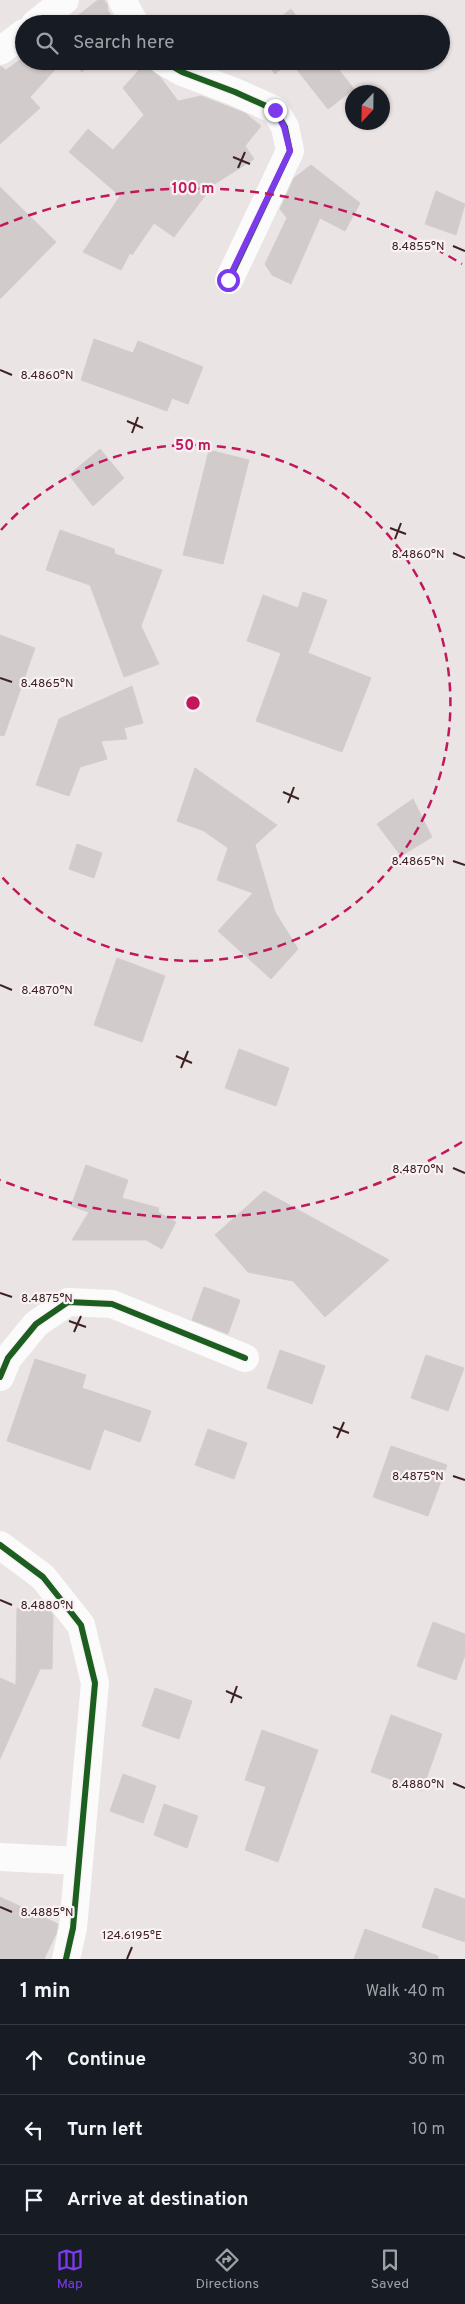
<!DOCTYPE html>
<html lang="en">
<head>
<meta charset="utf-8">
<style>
	:root { --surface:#171b24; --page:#242831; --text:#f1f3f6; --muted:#9ea1a6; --line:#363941; --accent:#7c3aed }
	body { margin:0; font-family:Overpass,sans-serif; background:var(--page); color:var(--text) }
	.compass { position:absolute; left:345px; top:85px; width:45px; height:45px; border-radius:50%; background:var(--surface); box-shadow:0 1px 4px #0004; rotate:202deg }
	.stop { position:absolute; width:15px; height:15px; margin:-11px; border:4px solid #7c3aed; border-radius:50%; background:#fff }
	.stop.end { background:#7c3aed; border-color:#fff; box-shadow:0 1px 5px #0008 }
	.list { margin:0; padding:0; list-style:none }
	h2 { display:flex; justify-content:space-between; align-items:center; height:65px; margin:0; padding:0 20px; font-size:21px }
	h2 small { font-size:16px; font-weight:400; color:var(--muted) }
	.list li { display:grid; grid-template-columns:32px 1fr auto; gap:15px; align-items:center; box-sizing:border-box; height:70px; padding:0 20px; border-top:1px solid var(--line) }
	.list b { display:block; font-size:19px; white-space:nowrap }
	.list em { font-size:16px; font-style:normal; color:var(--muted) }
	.icon { flex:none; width:28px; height:28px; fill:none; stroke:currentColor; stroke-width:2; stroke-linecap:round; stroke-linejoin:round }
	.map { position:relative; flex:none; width:465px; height:1959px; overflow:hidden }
	.search { position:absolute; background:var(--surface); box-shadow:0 1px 4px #0004; left:15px; right:15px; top:15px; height:55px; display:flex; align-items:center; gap:12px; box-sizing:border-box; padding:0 18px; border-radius:28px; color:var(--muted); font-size:19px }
	.sheet { height:275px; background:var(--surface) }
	nav { display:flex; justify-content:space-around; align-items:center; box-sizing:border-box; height:70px; border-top:1px solid var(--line); background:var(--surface); font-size:14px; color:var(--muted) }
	nav a { display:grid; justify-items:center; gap:2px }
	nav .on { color:var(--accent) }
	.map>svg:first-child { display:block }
</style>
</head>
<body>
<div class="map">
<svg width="465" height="1959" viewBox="0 0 465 1959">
	<rect width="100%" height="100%" fill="#eae4e5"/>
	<!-- building -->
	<path fill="#d1cbcc" stroke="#d3cdce" d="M98,0H104L107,4L108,11L117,24H67Z
		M291,9L302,24H272Z
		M24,57V61H63L30,97L40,108L0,144V66L6,70Z
		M73,61H94L82,72Z
		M147,61L150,69L160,77L178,101L201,96L245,113L261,126L245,146L254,159L213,185L174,237L154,223L132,255L130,253L121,270L83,252L120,196L69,152L88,129L113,150L144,115L123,88Z
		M264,61H332L354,89L328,109L290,61L275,74Z
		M311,165L360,203L345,231L320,218L291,284L272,275L265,264L287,218L280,209L294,178Z
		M0,187L56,242L0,299Z
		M436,191L465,204L456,235L425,224Z
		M94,339L133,353L138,341L203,367L188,404L172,398L167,411L81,380Z
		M100,449L124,478L93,506L69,475Z
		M209,450L249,460L223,564L183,555Z
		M60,530L114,549L115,554L162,570L141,626L159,664L124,677L90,585L46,570Z
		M303,592L327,600L308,653L371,678L342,752L256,721L281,653L247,641L263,595L298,608Z
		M0,635L35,648L4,736L0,735Z
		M132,686L143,723L124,728L127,739L101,741L107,759L80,767L69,796L36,785L59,719Z
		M195,768L277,825L255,845L275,912L298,949L271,979L218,931L253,893L217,880L228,848L204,831L177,821Z
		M413,799L432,837L401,856L377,824Z
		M77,844L102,853L94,878L69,869Z
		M117,958L165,976L142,1042L94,1025Z
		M239,1049L289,1068L276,1106L225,1088Z
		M86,1165L128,1180L122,1198L159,1208L158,1212L176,1222L162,1249L146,1240H72L89,1212L71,1206Z
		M264,1191L389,1260L325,1317L293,1281L248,1272L215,1235Z
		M204,1287L240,1300L228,1334L192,1320Z
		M280,1350L325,1366L312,1404L267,1388Z
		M426,1355L464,1368L448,1411L411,1398Z
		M35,1359L86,1375L82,1388L151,1411L140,1442L104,1429L90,1470L7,1441Z
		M208,1429L247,1443L234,1479L195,1465Z
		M391,1446L447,1465L428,1516L373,1497Z
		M17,1608H48L53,1615L52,1669H40L0,1759V1678L16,1685Z
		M433,1622L465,1634V1655L456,1680L417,1666Z
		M155,1688L192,1701L179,1739L142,1726Z
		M391,1715L442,1734L422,1791L371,1772Z
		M262,1730L318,1750L278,1862L245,1850L266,1787L245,1780Z
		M123,1774L156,1786L143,1823L110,1811Z
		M164,1804L198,1816L187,1848L154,1835Z
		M435,1888L465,1899V1942L422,1927Z
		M0,1897L58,1924L56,1934L44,1959H0Z
		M365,1929L438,1956V1959H354Z"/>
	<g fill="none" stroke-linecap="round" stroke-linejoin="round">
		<!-- street -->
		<path stroke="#fcfbfb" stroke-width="28" d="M122,0L135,24
			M35,24L65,0
			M0,51L24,33
			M163,61L182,72L235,92L275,110L285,127L290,151L229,280
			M0,1377L8,1358L36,1324L68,1302L112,1304L245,1358
			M0,1545L43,1577L81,1625L95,1683L73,1928L66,1959
			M0,1857L78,1861"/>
		<defs>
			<path id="cycleway" d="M163,61L182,72L235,92L275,110L285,127L290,151L229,280
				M0,1377L8,1358L36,1324L68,1302L112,1304L245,1358
				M0,1545L43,1577L81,1625L95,1683L73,1928L66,1959"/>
		</defs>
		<!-- cycleway casing -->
		<use href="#cycleway" stroke="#f9f2f4" stroke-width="9"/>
		<!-- cycleway -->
		<use href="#cycleway" stroke="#1b5e20" stroke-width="6"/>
	</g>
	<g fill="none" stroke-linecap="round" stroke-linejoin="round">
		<!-- route -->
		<path stroke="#7c3aed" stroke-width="6" d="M228,280L290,151L284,127L275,110"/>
	</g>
	<!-- ticks -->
	<path fill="none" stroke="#3e2122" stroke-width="2" d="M233,157L250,164M238,168L245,152M453,246L465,251M0,370L12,375M127,421L143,428M132,433L138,417M390,528L406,534M395,539L401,523M453,553L465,558M0,678L12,682M283,792L299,799M288,803L294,787M453,861L465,865M0,985L12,990M176,1056L192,1063M181,1068L188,1051M453,1168L465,1173M0,1293L12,1297M69,1321L86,1327M74,1332L81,1316M333,1427L349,1433M337,1438L344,1422M453,1476L465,1480M0,1600L12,1605M226,1691L242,1698M231,1703L237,1686M453,1783L465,1788M0,1907L12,1912M127,1959L132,1947"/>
	<!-- distance rings -->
	<g fill="none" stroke="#c2185b" stroke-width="2.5" stroke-dasharray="9 6">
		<path d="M1 530A258 258 0 1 1 1 876"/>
		<path d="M462 1142A515 515 0 0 1 0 1180M0 226A515 515 0 0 1 462 264"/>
	</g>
	<g font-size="12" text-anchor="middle" fill="#3e2122" stroke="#f9f2f4" stroke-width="4.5" stroke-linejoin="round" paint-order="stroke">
		<text x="418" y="250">8.4855°N</text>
		<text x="47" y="379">8.4860°N</text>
		<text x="418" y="558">8.4860°N</text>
		<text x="47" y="687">8.4865°N</text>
		<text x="418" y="865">8.4865°N</text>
		<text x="47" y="994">8.4870°N</text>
		<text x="418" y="1173">8.4870°N</text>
		<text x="47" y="1302">8.4875°N</text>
		<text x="418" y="1480">8.4875°N</text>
		<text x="47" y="1609">8.4880°N</text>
		<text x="418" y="1788">8.4880°N</text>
		<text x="47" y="1916">8.4885°N</text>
		<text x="132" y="1939">124.6195°E</text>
	</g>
	<circle cx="193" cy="703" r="8" fill="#c2185b" stroke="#f9f2f4" stroke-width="2.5"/>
	<g font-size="15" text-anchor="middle" font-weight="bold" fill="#c2185b" stroke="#f9f2f4" stroke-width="4.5" stroke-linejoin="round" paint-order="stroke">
		<text x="193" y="193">100 m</text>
		<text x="193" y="450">50 m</text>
	</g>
</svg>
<svg class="compass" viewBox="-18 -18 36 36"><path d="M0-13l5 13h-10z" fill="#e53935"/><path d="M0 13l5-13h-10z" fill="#9ea1a6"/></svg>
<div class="stop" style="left:228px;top:280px"></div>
<div class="stop end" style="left:275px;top:110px"></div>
<div class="search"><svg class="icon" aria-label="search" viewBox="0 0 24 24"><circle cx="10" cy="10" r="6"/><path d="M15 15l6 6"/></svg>Search here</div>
</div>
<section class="sheet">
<h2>1 min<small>Walk · 40 m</small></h2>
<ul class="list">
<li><svg class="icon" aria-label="ahead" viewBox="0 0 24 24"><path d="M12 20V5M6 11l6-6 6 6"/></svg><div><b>Continue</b></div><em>30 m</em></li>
<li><svg class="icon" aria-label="left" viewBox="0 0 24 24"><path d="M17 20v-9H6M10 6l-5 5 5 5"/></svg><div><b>Turn left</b></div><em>10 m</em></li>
<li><svg class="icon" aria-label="arrive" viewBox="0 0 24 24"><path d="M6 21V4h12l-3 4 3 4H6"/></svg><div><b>Arrive at destination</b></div></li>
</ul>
</section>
<nav>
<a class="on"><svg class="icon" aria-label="map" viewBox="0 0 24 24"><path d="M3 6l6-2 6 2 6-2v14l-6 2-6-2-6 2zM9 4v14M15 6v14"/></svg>Map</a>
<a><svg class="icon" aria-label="directions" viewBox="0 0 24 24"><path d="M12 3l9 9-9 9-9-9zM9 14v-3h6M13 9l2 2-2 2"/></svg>Directions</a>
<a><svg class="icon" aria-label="saved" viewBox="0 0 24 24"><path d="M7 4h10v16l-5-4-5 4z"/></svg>Saved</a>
</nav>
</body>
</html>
